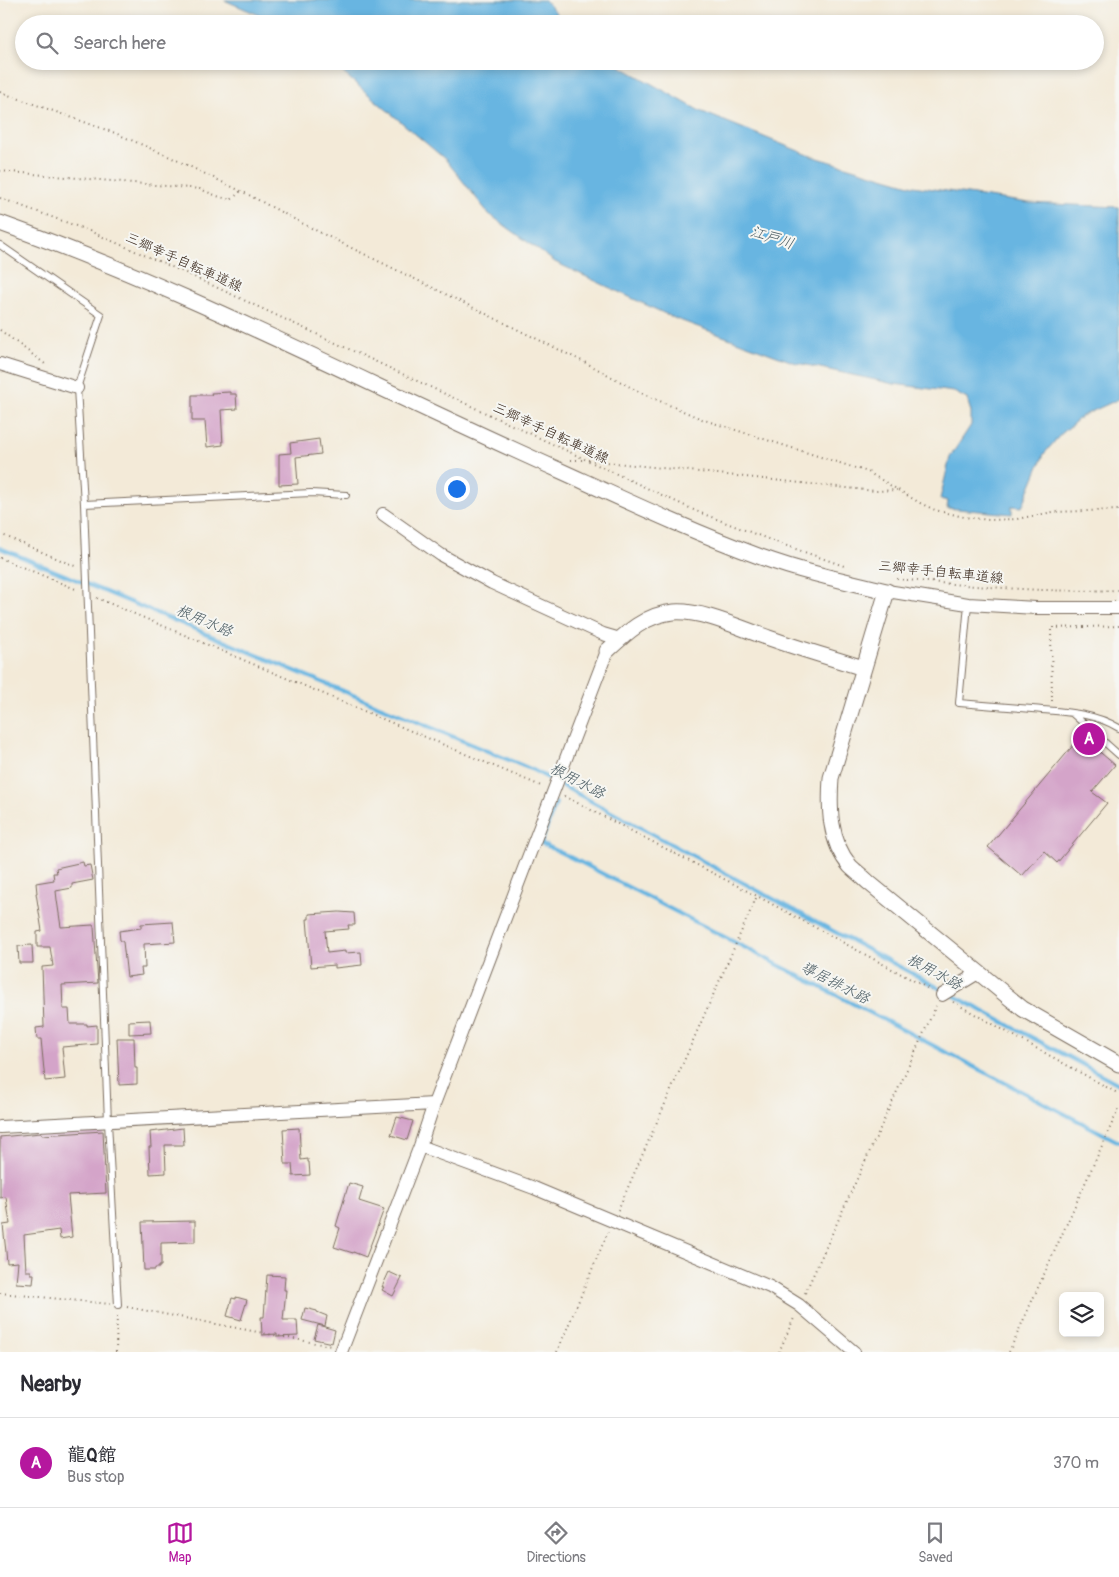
<!DOCTYPE html>
<html lang="en">
<head>
<meta charset="utf-8">
<style>
	:root { --surface:#fff; --page:#f7f7f7; --text:#2b2b33; --muted:#7c7c81; --line:#e1e1e2; --accent:#b5179e }
	body { margin:0; font-family:Pangolin,"Klee One",sans-serif; background:var(--page); color:var(--text) }
	.controls { position:absolute; right:15px; bottom:15px; display:grid; overflow:hidden; border-radius:8px; box-shadow:0 2px 8px #0003 }
	.controls button { width:45px; height:45px; display:grid; place-items:center; padding:0; border:0; border-bottom:1px solid var(--line); background:var(--surface); color:var(--text); font:25px sans-serif }
	.you { position:absolute; left:456px; top:488px; width:18px; height:18px; margin:-12px; border:4px solid #fff; border-radius:50%; background:#1a73e8; box-shadow:0 0 0 8px #1a73e833 }
	.badge { display:grid; place-items:center; width:32px; height:32px; border-radius:50%; background:var(--accent); color:#fff; font-size:16px; font-weight:700 }
	.pin { position:absolute; translate:-50% -50%; border:2px solid #fff; box-shadow:0 1px 5px #0006 }
	.list { margin:0; padding:0; list-style:none }
	h2 { display:flex; justify-content:space-between; align-items:center; height:65px; margin:0; padding:0 20px; font-size:21px }
	h2 small { font-size:16px; font-weight:400; color:var(--muted) }
	.list li { display:grid; grid-template-columns:32px 1fr auto; gap:15px; align-items:center; box-sizing:border-box; height:90px; padding:0 20px; border-top:1px solid var(--line) }
	.list b { display:block; font-size:19px; white-space:nowrap }
	.list p { margin:0; font-size:16px; white-space:nowrap; color:var(--muted) }
	.list em { font-size:16px; font-style:normal; color:var(--muted) }
	.icon { flex:none; width:28px; height:28px; fill:none; stroke:currentColor; stroke-width:2; stroke-linecap:round; stroke-linejoin:round }
	.map { position:relative; flex:none; width:1119px; height:1352px; overflow:hidden }
	.search { position:absolute; background:var(--surface); box-shadow:0 2px 8px #0003; left:15px; right:15px; top:15px; height:55px; display:flex; align-items:center; gap:12px; box-sizing:border-box; padding:0 18px; border-radius:28px; color:var(--muted); font-size:19px }
	.sheet { height:155px; background:var(--surface) }
	nav { display:flex; justify-content:space-around; align-items:center; box-sizing:border-box; height:70px; border-top:1px solid var(--line); background:var(--surface); font-size:14px; color:var(--muted) }
	nav a { display:grid; justify-items:center; gap:2px }
	nav .on { color:var(--accent) }
	.map>svg:first-child { display:block }
</style>
</head>
<body>
<div class="map">
<svg width="1119" height="1352" viewBox="0 0 1119 1352">
	<rect width="100%" height="100%" fill="#f6f6f2"/>
	<filter id="ink" filterUnits="userSpaceOnUse"><feTurbulence type="fractalNoise" baseFrequency=".02" numOctaves="2"/><feDisplacementMap in="SourceGraphic" scale="10" xChannelSelector="R" yChannelSelector="G"/><feConvolveMatrix kernelMatrix="1 2 1 2 8 2 1 2 1" color-interpolation-filters="sRGB"/></filter>
	<filter id="wash" filterUnits="userSpaceOnUse"><feTurbulence type="fractalNoise" baseFrequency=".0096" numOctaves="4" result="noise"/><feDisplacementMap in="SourceGraphic" scale="20" xChannelSelector="R" yChannelSelector="G"/><feGaussianBlur stdDeviation="1.12" result="paint"/><feColorMatrix in="noise" values="0 0 0 0 0 0 0 0 0 0 0 0 0 0 0 0 0 1.4 0 .05"/><feComposite in="paint" operator="in"/></filter>
	<g filter="url(#wash)">
		<rect width="100%" height="100%" fill="#f3ead8"/>
		<!-- water -->
		<path fill="#67b5e1" stroke="#517080" d="M224,0H545L566,24H275L266,18Z
			M329,61H611L700,111L811,156L913,186L1029,203L1119,207V399L1082,416L1060,435L1044,454L1022,507L1012,506V514L947,508L948,501L940,499L950,457L971,425V412L967,399L954,392L894,384L793,362L674,318L555,262L489,214L446,160Z"/>
		<g fill="none" stroke-linecap="round" stroke-linejoin="round">
			<!-- stream -->
			<path stroke="#67b5e1" stroke-width="4" d="M0,548L533,770L943,990
				M556,803L541,843L580,862L1119,1142
				M949,993L1119,1084"/>
		</g>
		<g id="blocks">
			<!-- building -->
			<path fill="#d4a4c9" d="M230,392V394H236L237,409L221,410L223,445L207,447L205,421H192V395H212L211,393Z
				M319,439L321,454L296,457L298,484L279,485V454L291,453L290,443Z
				M1081,736L1115,765L1092,792L1107,803L1057,863L1044,851L1022,876L988,847Z
				M83,862L84,866L90,865L93,880L72,884V888L56,891L57,900L61,927L93,925L94,927L98,983L62,985L63,1009H69L70,1024H87V1026L97,1025V1044L62,1047L65,1079L45,1081L41,1039H37L36,1028L44,1027V1026L42,967L53,966L50,947H37V932L42,931L36,893H37L36,883L54,880L53,873H57L56,868Z
				M339,912L354,913L355,925H348L349,929L325,931L327,953L345,951V953L361,952L362,965L335,968V965L311,967L307,919H309V914Z
				M173,922L175,942L144,944L145,968H141L142,975L127,977L123,942L120,940L119,931L141,928V924Z
				M32,945L33,963H19L18,946Z
				M150,1020L151,1033L129,1034V1021Z
				M117,1038H134L135,1068H137V1084L119,1085Z
				M397,1117L413,1121L407,1140L391,1135Z
				M183,1128L184,1145H165L166,1173L150,1174L149,1147H151L150,1132Z
				M299,1128L301,1160L308,1159V1162H309L310,1175L293,1176L292,1164H285V1163L283,1129Z
				M103,1131L106,1193L68,1195L72,1237L60,1239L59,1230L24,1235L26,1271H31V1274H34L33,1284L16,1283L18,1262L7,1263L6,1252L3,1225L10,1224L6,1197L0,1198V1137L41,1133L42,1135Z
				M349,1183L363,1187L359,1201L384,1209L366,1257L353,1252V1253L334,1247L340,1228L336,1226Z
				M195,1221V1242L161,1243V1266H159V1268H155V1270H144L142,1222Z
				M389,1272L402,1278L393,1296L382,1290L384,1287H382Z
				M267,1275L285,1276L284,1290H286L283,1320H297L298,1336L277,1337V1334L262,1335L261,1317H264Z
				M236,1297L247,1300L241,1320L227,1316L232,1298L236,1299Z
				M305,1308L317,1311V1312L327,1316L325,1326L302,1320Z
				M318,1325L335,1330L332,1343L314,1339Z"/>
		</g>
	</g>
	<g filter="url(#ink)">
		<use href="#blocks" fill-opacity="0" stroke="#7b6d5f" stroke-width="1"/>
		<g fill="none" stroke-linecap="round" stroke-linejoin="round">
			<defs>
				<path id="service" d="M0,245L101,315L77,388L84,504L108,1122L118,1305
					M84,504L311,493L346,495
					M968,604L959,703C983,705 1008,707 1032,709C1062,712 1093,712 1119,728
					M1073,714L1119,755"/>
				<path id="minor" d="M0,364L77,388
					M383,514L441,555L492,583L603,634L620,639
					M887,591L968,604L1036,608H1119
					M942,995L978,973
					M0,1127L434,1104
					M420,1146L534,1188L770,1287L799,1305L854,1352
					M341,1352L420,1146L434,1104L607,651"/>
				<path id="tertiary" d="M0,223C193,292 374,388 561,471C627,501 693,532 761,557C802,572 844,581 887,591L831,778C829,808 829,841 850,866C855,871 862,876 868,882L1023,1009L1119,1064
					M607,651C626,633 646,614 674,612C703,610 742,629 769,638C800,649 832,658 863,668"/>
			</defs>
			<!-- service casing -->
			<use href="#service" stroke="#7b6d5f" stroke-width="8"/>
			<!-- minor casing -->
			<use href="#minor" stroke="#7b6d5f" stroke-width="14"/>
			<!-- tertiary casing -->
			<use href="#tertiary" stroke="#7b6d5f" stroke-width="17"/>
			<!-- path -->
			<path stroke="#7b6d5f" stroke-width="2" stroke-dasharray="1 4" stroke-linecap="butt" d="M0,92L115,133L168,156L245,193L313,229L590,365L641,393L704,420L868,472L920,503L935,510L964,517L989,520L1017,519L1053,512L1119,510
				M0,171L200,189L217,196L231,200L241,191
				M0,198L87,230L190,275L696,511L773,541L847,567
				M0,330L45,364
				M571,460H583
				M588,460L875,491L897,490
				M0,534L77,567
				M0,558L78,590
				M897,579C971,586 1045,593 1119,590
				M97,598L541,786
				M1052,701L1051,628L1119,626
				M564,796L757,896L931,990
				M953,1002L1119,1094
				M618,1210L757,896
				M0,1293L110,1304
				M805,1293L936,1006
				M127,1307L331,1346
				M116,1352L117,1314
				M557,1352L608,1232
				M779,1352L794,1318
				M1009,1352L1119,1108"/>
			<!-- service -->
			<use href="#service" stroke="#fff" stroke-width="6"/>
			<!-- minor -->
			<use href="#minor" stroke="#fff" stroke-width="12"/>
			<!-- tertiary -->
			<use href="#tertiary" stroke="#fff" stroke-width="15"/>
		</g>
	</g>
	<g text-anchor="middle" dominant-baseline="central" stroke-width="4" stroke-linejoin="round" paint-order="stroke">
		<!-- street labels -->
		<g font-size="14" fill="#3b2a1e" stroke="#f6f6f2">
			<text transform="translate(184 262) rotate(24)">三郷幸手自転車道線</text>
			<text transform="translate(551 433) rotate(25)">三郷幸手自転車道線</text>
			<text transform="translate(941 572) rotate(6)">三郷幸手自転車道線</text>
		</g>
		<!-- water labels -->
		<g font-size="15" font-style="italic" fill="#4a5b62" stroke="#f6f6f2">
			<text transform="translate(772 238) rotate(18)">江戸川</text>
			<text transform="translate(204 621) rotate(23)">根用水路</text>
			<text transform="translate(577 781) rotate(28)">根用水路</text>
			<text transform="translate(934 972) rotate(28)">根用水路</text>
			<text transform="translate(835 983) rotate(27)">導居排水路</text>
		</g>
	</g>
</svg>
<div class="controls">
<button><svg class="icon" aria-label="layers" viewBox="0 0 24 24"><path d="M12 4l9 5-9 5-9-5zM3 14l9 5 9-5"/></svg></button>
</div>
<div class="you"></div>
<div class="pin badge" style="left:1089px;top:739px">A</div>
<div class="search"><svg class="icon" aria-label="search" viewBox="0 0 24 24"><circle cx="10" cy="10" r="6"/><path d="M15 15l6 6"/></svg>Search here</div>
</div>
<section class="sheet">
<h2>Nearby<small></small></h2>
<ul class="list">
<li><span class="badge">A</span><div><b>龍Q館</b><p>Bus stop</p></div><em>370 m</em></li>
</ul>
</section>
<nav>
<a class="on"><svg class="icon" aria-label="map" viewBox="0 0 24 24"><path d="M3 6l6-2 6 2 6-2v14l-6 2-6-2-6 2zM9 4v14M15 6v14"/></svg>Map</a>
<a><svg class="icon" aria-label="directions" viewBox="0 0 24 24"><path d="M12 3l9 9-9 9-9-9zM9 14v-3h6M13 9l2 2-2 2"/></svg>Directions</a>
<a><svg class="icon" aria-label="saved" viewBox="0 0 24 24"><path d="M7 4h10v16l-5-4-5 4z"/></svg>Saved</a>
</nav>
</body>
</html>
